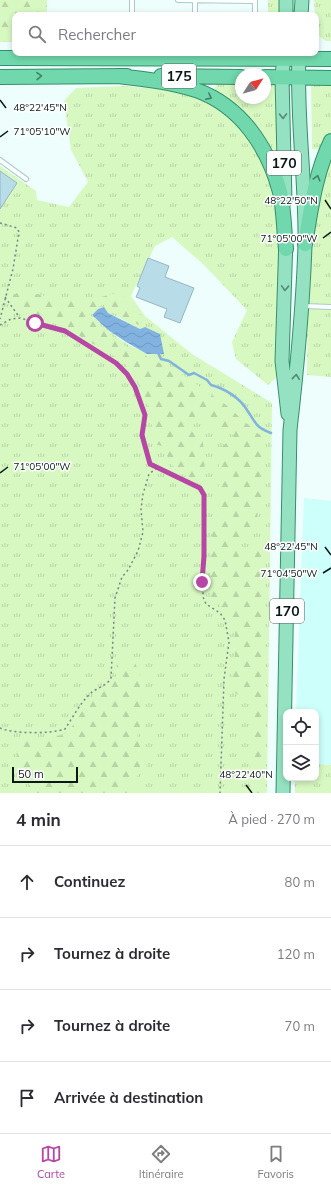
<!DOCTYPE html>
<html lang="fr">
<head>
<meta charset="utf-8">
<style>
	:root { --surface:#fff; --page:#f2f2f3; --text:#2b2b33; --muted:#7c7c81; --line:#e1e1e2; --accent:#b647a4 }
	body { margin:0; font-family:Mulish,sans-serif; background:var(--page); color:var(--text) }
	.controls { position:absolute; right:12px; bottom:12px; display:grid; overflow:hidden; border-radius:8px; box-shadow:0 2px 6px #0003 }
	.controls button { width:36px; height:36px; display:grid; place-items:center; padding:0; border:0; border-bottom:1px solid var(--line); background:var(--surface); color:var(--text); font:20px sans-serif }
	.compass { position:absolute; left:235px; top:68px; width:36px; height:36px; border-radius:50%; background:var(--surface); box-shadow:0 2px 6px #0003; rotate:54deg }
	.scale { position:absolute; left:12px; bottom:10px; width:66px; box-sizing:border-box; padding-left:4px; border:2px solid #0a1918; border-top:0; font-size:11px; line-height:14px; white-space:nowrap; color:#0a1918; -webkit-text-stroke:3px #fff; paint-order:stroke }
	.stop { position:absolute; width:12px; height:12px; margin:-9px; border:3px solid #b647a4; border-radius:50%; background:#fff }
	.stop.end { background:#b647a4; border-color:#fff; box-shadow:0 1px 4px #0008 }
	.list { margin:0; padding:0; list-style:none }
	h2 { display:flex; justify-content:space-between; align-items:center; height:52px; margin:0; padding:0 16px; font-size:17px }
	h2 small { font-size:13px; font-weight:400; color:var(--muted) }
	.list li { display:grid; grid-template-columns:26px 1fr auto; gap:12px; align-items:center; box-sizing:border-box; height:72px; padding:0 16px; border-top:1px solid var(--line) }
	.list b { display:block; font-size:15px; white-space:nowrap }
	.list em { font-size:13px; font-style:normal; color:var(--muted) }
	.icon { flex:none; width:22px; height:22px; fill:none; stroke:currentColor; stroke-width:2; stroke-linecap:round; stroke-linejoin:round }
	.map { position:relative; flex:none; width:331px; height:793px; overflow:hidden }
	.search { position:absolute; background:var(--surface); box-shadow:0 2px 6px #0003; left:12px; right:12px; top:12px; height:44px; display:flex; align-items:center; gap:10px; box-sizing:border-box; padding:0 14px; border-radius:8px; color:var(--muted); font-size:15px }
	.sheet { height:340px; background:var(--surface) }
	nav { display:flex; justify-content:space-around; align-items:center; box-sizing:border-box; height:56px; border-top:1px solid var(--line); background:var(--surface); font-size:11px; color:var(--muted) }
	nav a { display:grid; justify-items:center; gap:2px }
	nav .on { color:var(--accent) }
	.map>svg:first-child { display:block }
</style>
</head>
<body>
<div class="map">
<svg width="331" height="793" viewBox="0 0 331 793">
	<defs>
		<pattern id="grass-tufts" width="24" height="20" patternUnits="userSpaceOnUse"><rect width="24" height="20" fill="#d8f8c2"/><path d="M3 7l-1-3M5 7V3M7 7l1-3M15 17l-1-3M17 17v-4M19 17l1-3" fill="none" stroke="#b8d4a6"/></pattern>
		<pattern id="forest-firs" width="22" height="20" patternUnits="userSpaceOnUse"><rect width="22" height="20" fill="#d8f8c2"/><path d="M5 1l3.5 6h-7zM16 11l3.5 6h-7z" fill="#b8d4a6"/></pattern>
		<pattern id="water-waves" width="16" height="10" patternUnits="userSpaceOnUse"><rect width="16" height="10" fill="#81b2e0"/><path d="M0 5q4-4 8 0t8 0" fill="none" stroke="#6e98bf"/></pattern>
	</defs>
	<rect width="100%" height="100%" fill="#eefefc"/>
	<!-- built -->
	<path fill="#cdfffb" d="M304,498L331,501V765L316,764V712H296Z"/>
	<!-- grass -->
	<path fill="url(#grass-tufts)" fill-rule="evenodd" d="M268,0H279V15H268Z
		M314,0H331V41H326L316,34Z
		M216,82L241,83V98H265V83H282L281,154L273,155C261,126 238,112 214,94Z
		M311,83H331V133L321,149H312Z
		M123,86C156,89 201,90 228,113C235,119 255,142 259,150C263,156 264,164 266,170C289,234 280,309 278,376L268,385L236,359L232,342L247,310L204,265L172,237L155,246L131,296L145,316L192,354L272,403L267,793H0V166L36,191L37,200L69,207L88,182L71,150L64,101L76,88ZM98,309L118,317L140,329L158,353C133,354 110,332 92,315Z
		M331,154V377L307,375C308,304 304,221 331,154Z
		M316,764L331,765V793H295V778H316Z"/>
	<!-- forest -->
	<path fill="url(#forest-firs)" d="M0,0H47V15H15V42H0Z
		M21,291C43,295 64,301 87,300C96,300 107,294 114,294C129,295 138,311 144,323L139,325L111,311L106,304L97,307L89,314L108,333L127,347L180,373L226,405L265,440L263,497L258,504L257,517L240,545L247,549L260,551L264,559L262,793H247L252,745V704L234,692L230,686C234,668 239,637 231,620C226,607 214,605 209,590L213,524L218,515L219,450L234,436L228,430L222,432L211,431C206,423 207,415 200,408C197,417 193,420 185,424L203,442L205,471L202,483C183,477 168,468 165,447L152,443L151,434L152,423L149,406L133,374L123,361L61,325L27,316L17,309L10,297Z
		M123,658L134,660L142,681L144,724L137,735L147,766L132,781L129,793H32L20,767L14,740L63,735L71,728L88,702L99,692L112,685L116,676L117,661Z"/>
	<!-- water -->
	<path fill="url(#water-waves)" d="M104,307L108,313L140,329L145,327L160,334L164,354H147L126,342L108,330L92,315L98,309Z"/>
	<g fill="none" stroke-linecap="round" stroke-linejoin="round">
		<!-- stream -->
		<path stroke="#81b2e0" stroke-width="2.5" d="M158,353L161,359L169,361L189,375L194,373L207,380L211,385C224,388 240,398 247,410C256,423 255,427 271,433"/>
	</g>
	<!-- building -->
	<path fill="#b9dde8" stroke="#94b7c2" d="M0,171L17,183L0,209Z
		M148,258L169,266L165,277L194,288L180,323L164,317L167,309L136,297L140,288L137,286Z"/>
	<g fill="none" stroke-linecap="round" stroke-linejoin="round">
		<defs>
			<path id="service" d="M178,0L255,1
				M132,15V0
				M195,15V0
				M255,15V0
				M0,160L26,179
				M303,306L331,307"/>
			<path id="primary" d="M286,15V0
				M301,15L302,0
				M284,53L282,77L285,201
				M286,238L282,361L288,414
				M283,793L290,430C297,369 303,306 305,245C306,181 296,117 299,53"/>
			<path id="trunk" d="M0,58L331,59
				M118,76C144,79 170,82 196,90C241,106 268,147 280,192C284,210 284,231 286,249
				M161,76L241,77
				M0,77L127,76
				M265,77L331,78
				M305,244C311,209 315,174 331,141"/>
		</defs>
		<!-- service casing -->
		<use href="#service" stroke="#a7cdca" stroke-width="6"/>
		<!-- primary casing -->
		<use href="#primary" stroke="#368f6b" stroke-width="15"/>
		<!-- trunk casing -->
		<use href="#trunk" stroke="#368f6b" stroke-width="16"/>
		<!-- path -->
		<path stroke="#768684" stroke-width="1.5" stroke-dasharray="2 3" stroke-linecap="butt" d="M0,223L17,228L19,232L13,269L0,319
			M5,297L20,318
			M0,325L11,319L20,318L65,331L116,363L127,374L143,406L145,415L142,435L150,464L157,468
			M0,728C13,734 51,734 65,729C73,717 80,703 91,693C98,687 107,686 111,678L115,598L122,577L128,570L138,551L143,532L141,509L143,494L149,474L157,468L200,488L204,495L203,597L206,604L220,613L225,620L229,642L224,679L220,793"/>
		<!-- service -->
		<use href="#service" stroke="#fff" stroke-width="4"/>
		<!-- primary -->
		<use href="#primary" stroke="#94e2c1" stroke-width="13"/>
		<!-- trunk -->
		<use href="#trunk" stroke="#70d8ac" stroke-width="14"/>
	</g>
	<!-- one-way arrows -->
	<defs><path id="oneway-chevron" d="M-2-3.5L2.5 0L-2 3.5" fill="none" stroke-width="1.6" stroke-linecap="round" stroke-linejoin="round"/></defs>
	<g stroke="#428269">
		<use href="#oneway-chevron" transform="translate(39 76) rotate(-1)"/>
		<use href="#oneway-chevron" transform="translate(209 97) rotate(27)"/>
		<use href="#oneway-chevron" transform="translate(317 178) rotate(-75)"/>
	</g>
	<g stroke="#568875">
		<use href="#oneway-chevron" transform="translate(283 116) rotate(89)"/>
		<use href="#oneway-chevron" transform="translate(285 288) rotate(92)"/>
		<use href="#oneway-chevron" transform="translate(296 377) rotate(-84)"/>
	</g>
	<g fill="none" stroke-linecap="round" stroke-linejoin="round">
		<!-- route -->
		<path stroke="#b647a4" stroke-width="5" d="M35,323L65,331L116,363L127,374L135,387L145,415L142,435L150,464L200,488L204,495V556L202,582"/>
	</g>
	<!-- ticks -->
	<path fill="none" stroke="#0a1918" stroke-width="1.5" d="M0,100L6,108M0,137L8,131M325,200L331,209M323,238L331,232M0,473L8,467M325,547L331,555M323,573L331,568M246,785L252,793"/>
	<g text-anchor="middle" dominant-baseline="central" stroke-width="3" stroke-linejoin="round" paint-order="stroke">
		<!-- shield labels -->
		<g fill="#fff" stroke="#545e5d" stroke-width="1">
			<rect x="162" y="64" width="34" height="24" rx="3"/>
			<rect x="267" y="151" width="34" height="24" rx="3"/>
			<rect x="270" y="599" width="34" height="24" rx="3"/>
		</g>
		<g font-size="14" font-weight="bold" fill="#0a1918">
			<text x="179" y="76">175</text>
			<text x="284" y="163">170</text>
			<text x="287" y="611">170</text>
		</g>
	</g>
	<g font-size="10" text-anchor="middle" fill="#0a1918" stroke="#fff" stroke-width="3" stroke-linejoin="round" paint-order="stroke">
		<text x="40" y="111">48°22'45"N</text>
		<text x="42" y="135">71°05'10"W</text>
		<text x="291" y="204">48°22'50"N</text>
		<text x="289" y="242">71°05'00"W</text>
		<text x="42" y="470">71°05'00"W</text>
		<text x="291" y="550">48°22'45"N</text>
		<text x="289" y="577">71°04'50"W</text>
		<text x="246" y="778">48°22'40"N</text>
	</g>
</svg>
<div class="controls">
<button><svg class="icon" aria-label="locate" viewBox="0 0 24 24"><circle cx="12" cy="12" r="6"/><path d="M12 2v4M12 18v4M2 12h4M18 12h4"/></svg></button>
<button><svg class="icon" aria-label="layers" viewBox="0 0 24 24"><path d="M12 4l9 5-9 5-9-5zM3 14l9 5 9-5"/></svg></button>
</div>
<svg class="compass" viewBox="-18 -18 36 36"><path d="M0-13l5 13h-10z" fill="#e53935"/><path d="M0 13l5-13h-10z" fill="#7c7c81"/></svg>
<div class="scale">50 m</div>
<div class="stop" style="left:35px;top:323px"></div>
<div class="stop end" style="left:202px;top:582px"></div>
<div class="search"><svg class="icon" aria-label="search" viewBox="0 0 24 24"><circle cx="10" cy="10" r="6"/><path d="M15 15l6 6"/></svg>Rechercher</div>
</div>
<section class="sheet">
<h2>4 min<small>À pied · 270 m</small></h2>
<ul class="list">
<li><svg class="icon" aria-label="ahead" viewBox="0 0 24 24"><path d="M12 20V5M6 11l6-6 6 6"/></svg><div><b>Continuez</b></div><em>80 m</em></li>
<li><svg class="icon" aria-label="right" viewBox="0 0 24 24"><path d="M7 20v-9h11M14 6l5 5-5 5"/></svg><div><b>Tournez à droite</b></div><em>120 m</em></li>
<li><svg class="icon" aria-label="right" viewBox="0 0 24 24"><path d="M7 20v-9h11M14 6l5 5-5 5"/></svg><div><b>Tournez à droite</b></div><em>70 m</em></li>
<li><svg class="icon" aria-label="arrive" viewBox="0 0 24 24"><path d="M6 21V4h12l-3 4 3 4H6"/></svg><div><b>Arrivée à destination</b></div></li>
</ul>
</section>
<nav>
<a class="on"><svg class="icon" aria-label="map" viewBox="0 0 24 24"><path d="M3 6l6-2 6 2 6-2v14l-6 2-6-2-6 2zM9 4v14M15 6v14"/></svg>Carte</a>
<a><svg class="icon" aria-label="directions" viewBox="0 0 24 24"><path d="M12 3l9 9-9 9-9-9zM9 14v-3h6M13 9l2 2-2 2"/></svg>Itinéraire</a>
<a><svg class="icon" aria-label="saved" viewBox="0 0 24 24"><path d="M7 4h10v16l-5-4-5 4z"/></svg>Favoris</a>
</nav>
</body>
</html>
